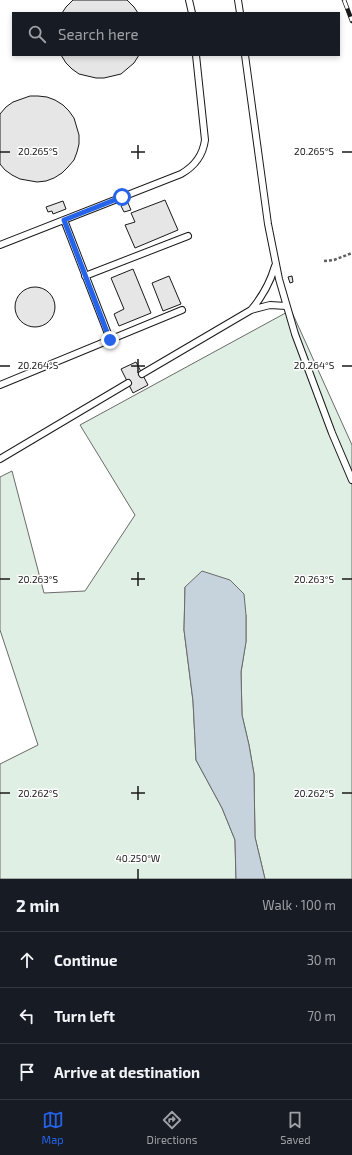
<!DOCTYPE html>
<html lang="en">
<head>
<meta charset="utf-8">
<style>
	:root { --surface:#171b24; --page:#242831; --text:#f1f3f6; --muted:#9ea1a6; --line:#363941; --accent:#2563eb }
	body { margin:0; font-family:"Exo 2",sans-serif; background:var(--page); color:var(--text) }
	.stop { position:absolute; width:12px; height:12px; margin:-9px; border:3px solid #2563eb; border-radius:50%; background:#fff }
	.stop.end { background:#2563eb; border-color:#fff; box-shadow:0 1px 4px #0008 }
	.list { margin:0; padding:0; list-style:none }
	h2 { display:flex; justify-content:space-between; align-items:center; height:52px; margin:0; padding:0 16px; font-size:17px }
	h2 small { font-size:13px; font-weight:400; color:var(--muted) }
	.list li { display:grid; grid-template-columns:26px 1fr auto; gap:12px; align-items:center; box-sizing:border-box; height:56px; padding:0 16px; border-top:1px solid var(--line) }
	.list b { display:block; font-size:15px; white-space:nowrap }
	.list em { font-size:13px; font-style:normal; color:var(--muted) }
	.icon { flex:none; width:22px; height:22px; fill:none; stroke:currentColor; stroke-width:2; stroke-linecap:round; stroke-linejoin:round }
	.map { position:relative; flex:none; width:352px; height:879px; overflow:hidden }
	.search { position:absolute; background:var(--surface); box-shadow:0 2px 6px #0003; left:12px; right:12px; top:12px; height:44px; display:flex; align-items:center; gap:10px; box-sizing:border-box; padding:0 14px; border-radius:0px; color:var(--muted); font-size:15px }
	.sheet { height:220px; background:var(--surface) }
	nav { display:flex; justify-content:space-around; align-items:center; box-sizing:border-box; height:56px; border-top:1px solid var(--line); background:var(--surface); font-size:11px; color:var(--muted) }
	nav a { display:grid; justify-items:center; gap:2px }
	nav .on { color:var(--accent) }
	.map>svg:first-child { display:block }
</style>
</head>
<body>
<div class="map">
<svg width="352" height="879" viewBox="0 0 352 879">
	<rect width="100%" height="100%" fill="#fff"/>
	<!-- green -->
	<path fill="#e0efe3" stroke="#6a6a6a" d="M291,310L352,445V879H265L255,837L254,774L249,745L242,715L241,672L246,641V615L185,587L184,630L193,701L196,760L222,808L235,840L236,879H0V764L38,745L0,630V477L12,471L44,593L85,591L135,515L80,425Z"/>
	<!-- water -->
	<path fill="#c6d2dc" stroke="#6a6a6a" d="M202,571L230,580L244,594L246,615V642L241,672L242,715L249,745L254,774L255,837L265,879H236L235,840L222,808L196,760L193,701L184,630L185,587Z"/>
	<!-- building -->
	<path fill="#e6e6e6" stroke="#1a1a1a" d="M73,0H127L134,7L138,13H62L66,7Z
		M61,55H139L134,63L121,74L104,78H96L79,74L72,69L66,63Z
		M30,96H38L47,97L55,100L63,105L69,111L74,118L79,135V144L77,152L74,160L68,167L62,173L54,178L46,181L37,182L20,179L12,175L5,170L0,164V114L6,107L13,102Z
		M165,200L178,230L135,248L125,225L135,222L131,213Z
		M63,201L66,209L53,214L52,211L48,212L46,207Z
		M128,203L131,210L124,212L121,206Z
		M133,269L151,313L119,326L114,314L124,309L111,278Z
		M169,276L181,304L163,311L152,283Z
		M292,276L293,282L290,283L288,277Z
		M15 307a20 20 0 1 1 40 0a20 20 0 1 1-40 0Z
		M136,362L148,385L133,393L121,369Z"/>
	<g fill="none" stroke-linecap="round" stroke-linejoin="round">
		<defs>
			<path id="lane" d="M189,0L192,13
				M238,0L240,13
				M245,55L268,224L279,279L295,334L332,433L352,480
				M64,220L110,339
				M0,245L181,174C195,166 203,155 205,140L196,55
				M85,276L188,236
				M251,310C263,296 270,283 275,266
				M142,374L251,310L270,305L286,306
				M0,385L182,310
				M0,459L128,383"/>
		</defs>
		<!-- lane casing -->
		<use href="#lane" stroke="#1a1a1a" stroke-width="8"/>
		<!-- path -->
		<path stroke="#5f5f5f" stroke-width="2.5" stroke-dasharray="3 2" stroke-linecap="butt" d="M324,261L334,260L352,253"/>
		<!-- lane -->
		<use href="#lane" stroke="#fff" stroke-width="6"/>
		<defs>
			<path id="rail" d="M344,0L352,21"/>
		</defs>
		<!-- rail casing -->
		<use href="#rail" stroke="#1a1a1a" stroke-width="4.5"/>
		<!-- rail -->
		<use href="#rail" stroke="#fff" stroke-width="3" stroke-dasharray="9" stroke-linecap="butt"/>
	</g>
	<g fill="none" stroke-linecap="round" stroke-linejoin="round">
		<!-- route -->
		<path stroke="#2563eb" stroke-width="5" d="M110,340L64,220L122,197"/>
	</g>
	<!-- ticks -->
	<path fill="none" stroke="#1a1a1a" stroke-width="1.5" d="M138,145V159M0,152H10M131,152H145M342,152H352M138,359V373M0,366H10M131,366H145M342,366H352M138,572V586M0,579H10M131,579H145M342,579H352M138,786V800M0,793H10M131,793H145M342,793H352M138,869V879"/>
	<g font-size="10" text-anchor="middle" fill="#1a1a1a" stroke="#fff" stroke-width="3" stroke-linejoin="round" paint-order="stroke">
		<text x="314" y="155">20.265°S</text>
		<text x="38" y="155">20.265°S</text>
		<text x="38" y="369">20.264°S</text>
		<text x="314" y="369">20.264°S</text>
		<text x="314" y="583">20.263°S</text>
		<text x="38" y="583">20.263°S</text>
		<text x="314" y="797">20.262°S</text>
		<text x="38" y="797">20.262°S</text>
		<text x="138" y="862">40.250°W</text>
	</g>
</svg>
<div class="stop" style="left:122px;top:197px"></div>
<div class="stop end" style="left:110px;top:340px"></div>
<div class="search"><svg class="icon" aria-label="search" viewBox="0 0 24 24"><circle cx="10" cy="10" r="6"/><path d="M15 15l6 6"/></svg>Search here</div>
</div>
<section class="sheet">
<h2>2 min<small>Walk · 100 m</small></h2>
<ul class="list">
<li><svg class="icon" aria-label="ahead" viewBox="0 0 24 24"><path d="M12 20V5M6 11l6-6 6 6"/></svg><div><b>Continue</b></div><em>30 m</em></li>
<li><svg class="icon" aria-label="left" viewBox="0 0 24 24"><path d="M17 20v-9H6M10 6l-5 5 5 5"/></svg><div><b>Turn left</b></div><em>70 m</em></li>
<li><svg class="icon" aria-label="arrive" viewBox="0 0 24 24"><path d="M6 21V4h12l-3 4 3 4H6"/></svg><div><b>Arrive at destination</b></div></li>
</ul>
</section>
<nav>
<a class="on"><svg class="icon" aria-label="map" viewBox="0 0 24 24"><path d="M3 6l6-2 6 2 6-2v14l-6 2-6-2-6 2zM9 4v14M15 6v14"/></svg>Map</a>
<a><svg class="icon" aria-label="directions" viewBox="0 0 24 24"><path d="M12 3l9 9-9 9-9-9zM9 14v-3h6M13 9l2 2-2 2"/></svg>Directions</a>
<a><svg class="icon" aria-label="saved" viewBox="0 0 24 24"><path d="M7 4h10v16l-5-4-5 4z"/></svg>Saved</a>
</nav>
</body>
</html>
